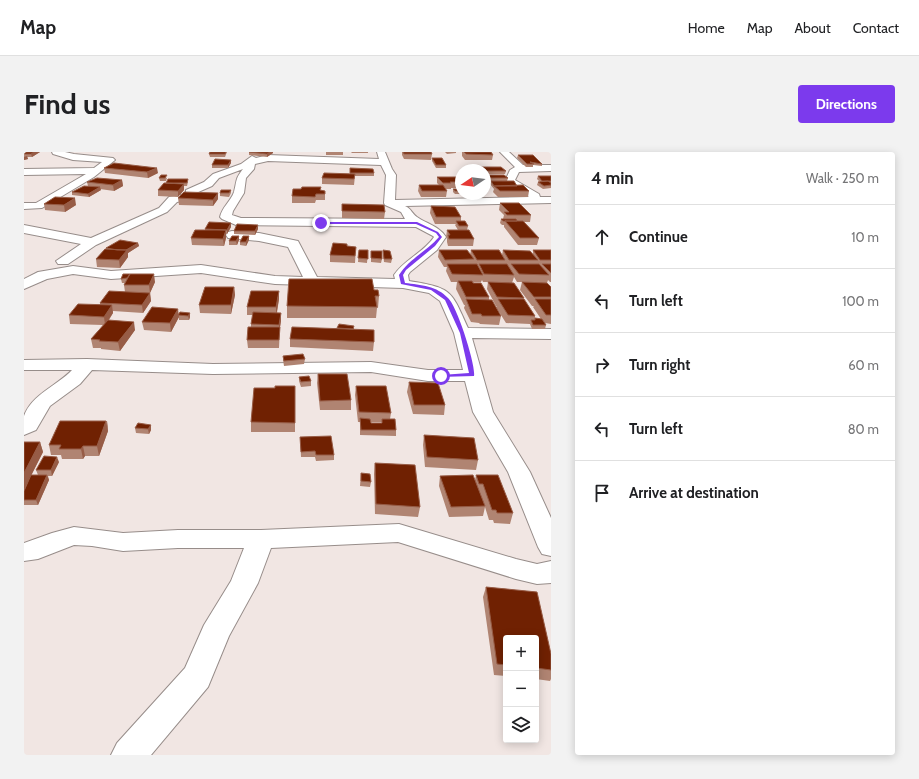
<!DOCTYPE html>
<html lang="en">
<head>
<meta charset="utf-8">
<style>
	:root { --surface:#fff; --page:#f2f2f2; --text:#202124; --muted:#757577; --line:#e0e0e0; --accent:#7c3aed }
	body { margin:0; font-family:Cabin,sans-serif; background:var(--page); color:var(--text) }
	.controls { position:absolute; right:12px; bottom:12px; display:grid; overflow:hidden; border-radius:4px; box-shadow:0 2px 10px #0003 }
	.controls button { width:36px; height:36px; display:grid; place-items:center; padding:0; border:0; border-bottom:1px solid var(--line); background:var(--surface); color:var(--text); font:20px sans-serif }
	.compass { position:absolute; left:431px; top:12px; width:36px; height:36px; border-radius:50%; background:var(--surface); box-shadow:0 2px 10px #0003; rotate:257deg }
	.stop { position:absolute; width:12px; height:12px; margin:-9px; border:3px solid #7c3aed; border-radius:50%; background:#fff }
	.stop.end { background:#7c3aed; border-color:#fff; box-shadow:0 1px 4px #0008 }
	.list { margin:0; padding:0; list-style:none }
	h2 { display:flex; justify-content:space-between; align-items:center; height:52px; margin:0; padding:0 16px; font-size:17px }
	h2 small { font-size:13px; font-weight:400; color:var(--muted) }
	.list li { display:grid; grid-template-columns:26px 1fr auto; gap:12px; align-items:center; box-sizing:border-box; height:64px; padding:0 16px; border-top:1px solid var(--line) }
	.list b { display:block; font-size:15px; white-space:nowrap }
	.list em { font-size:13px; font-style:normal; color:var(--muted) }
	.icon { flex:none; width:22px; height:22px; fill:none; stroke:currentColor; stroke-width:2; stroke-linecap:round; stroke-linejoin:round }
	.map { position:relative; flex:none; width:527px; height:603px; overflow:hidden; border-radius:4px }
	header { display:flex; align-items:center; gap:24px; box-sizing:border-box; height:56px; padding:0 20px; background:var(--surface); border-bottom:1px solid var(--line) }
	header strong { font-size:19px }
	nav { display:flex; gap:22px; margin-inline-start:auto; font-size:14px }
	.intro { display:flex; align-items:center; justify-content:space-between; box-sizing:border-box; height:96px; padding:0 24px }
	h1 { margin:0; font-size:28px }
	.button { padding:10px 18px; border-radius:4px; background:var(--accent); color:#fff; font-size:14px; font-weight:700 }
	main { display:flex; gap:24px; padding:0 24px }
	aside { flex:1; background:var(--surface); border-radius:4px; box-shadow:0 2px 10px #0003 }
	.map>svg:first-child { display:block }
</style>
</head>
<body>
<header>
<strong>Map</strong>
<nav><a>Home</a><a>Map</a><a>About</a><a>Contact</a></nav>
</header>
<div class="intro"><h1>Find us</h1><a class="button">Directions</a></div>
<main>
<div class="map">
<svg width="527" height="603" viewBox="0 0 527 603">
	<rect width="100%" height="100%" fill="#f1e6e3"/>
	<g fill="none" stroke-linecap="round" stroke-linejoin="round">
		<defs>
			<path id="minor" d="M28,0H41L50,2L89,6L91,8L70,25L18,56L0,57V51H12L62,22L0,23V17L70,16L78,10L49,8L29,2Z
				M353,0H361L368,17L372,23L371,48L505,45L481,29L486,18L491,15L476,0H485L499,13H527V19L495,20L491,28L515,42L516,45H527V51L381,54C387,56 388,62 393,65C403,72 415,74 422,85L413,98L386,120L384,123L385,129C428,136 427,138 444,176L527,177V187L448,186L469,260L506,320L527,366V404L518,402L514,395L484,320L449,260L441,229H404L347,220L189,222L68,218L56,232L26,254L12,278L0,283C0,278 0,269 0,264C8,242 33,234 48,218H0V208L63,207L189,212L347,210L404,218H439L430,181L416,149L405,141L379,136L251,132L177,121L87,127L49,122L23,127L0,137V127L14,120L49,114L87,119L177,113L251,124L279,125L264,95L235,89L204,86L202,83L204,80L208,79L235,81L274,89L293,125L371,127L370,123C381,107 399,101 410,85L409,84L392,75L212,73L198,67L196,65C198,55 207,49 210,40C213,29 211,27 219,17L195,26L188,34L172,41L173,44L172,46L153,50L143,60L72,93L44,112H34L32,109L57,92L0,81V73L67,86L135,56L145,45L162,42V38L180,30L189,22L217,12L228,4L232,6L244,3L355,7ZM244,9L357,13L362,23L360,51L361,53L377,60L381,67L217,66L208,63L209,59L220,41L222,26L230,17L231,12Z
				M375,372L492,407L513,412L527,409V431L513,432L492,427L374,390L247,396L234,431L205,484L184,535L127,603H87L93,591L161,516L180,473L207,429L220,396H154L99,399L68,394L50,393L14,407L0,409V391L28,381L50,375L99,381L154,378H237Z"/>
		</defs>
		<!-- minor casing -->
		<use href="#minor" stroke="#978d8a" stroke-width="2"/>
		<!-- minor -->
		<use href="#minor" fill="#fff" fill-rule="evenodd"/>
	</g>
	<!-- wall -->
	<path fill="#b08472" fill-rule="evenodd" d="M0,0H16L8,5H3L4,7L0,8Z
		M186,0H203L201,5H186L185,2Z
		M225,0L249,1L243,5L225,3Z
		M302,0H319V3H302Z
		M327,0H344V1H328Z
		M378,0H407L408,2L407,8L380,7L378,3Z
		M421,0H432V1L423,2Z
		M438,0H467L469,3L468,8H441L438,4Z
		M494,3L518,12V14L509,13V15H502L493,6Z
		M408,6L422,13V16H412L408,9Z
		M207,8V11L204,16H188V13Z
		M453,15L482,19L481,22H461V18H453Z
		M80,16L134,21L124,26L81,21Z
		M326,16L350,21V24H331L330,33L298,32V26L326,22Z
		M137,23L143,26L142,29H136L135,26Z
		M461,23L484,26L483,29L505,39L504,45H474L469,40L470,37L466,32L467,30H464L461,26Z
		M514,24H527V36L519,37L513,33L514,30H516L513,27Z
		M413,25H437V36H427V37H422L423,39L422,45H397L394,39L395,33H415L413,31Z
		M98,28L99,34L90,39L76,37L77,38L65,45L48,43V40L64,34L63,30Z
		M164,30L163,34H160V38L154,45L134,44V38Z
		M429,37H437V42H440H431L429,40Z
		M207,38V41L205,45L196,44V41Z
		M296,38L301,39V48H292L291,51H268V44Z
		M194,41V47L189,54L155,53L154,46Z
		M476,51L507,63L506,70H500L515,86L513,93H494L480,75V73H478L476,71L477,67H479L480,63L475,58Z
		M20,52L52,53L41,60L21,58Z
		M318,52L361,60L360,67L318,66Z
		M407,54L437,65V69L444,74L443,78L450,87L449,94H424L423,90V87L422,85L423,78H434L431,73L432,72H411L406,61Z
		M207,75L203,82H202V86L200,94L168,93L167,86L181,78V77Z
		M234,77L231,83L210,82V79Z
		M215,84V88L213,93H205V89Z
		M225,84V88L222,94L216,93V90Z
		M114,91L115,94L104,101V105L96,116L73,115L72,107L82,97V96Z
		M323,94L332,95L331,111L306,110V103Z
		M335,98H344L343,111L334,110Z
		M359,98L368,107L367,111L360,110L359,102Z
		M415,98L446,103L447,98L478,103L479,98L509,102V98H527V130H526L524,128L523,131L527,135V172L521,171L522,173L521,177H508L506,172L482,171L472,155L473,154H472L463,137L464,130H459L458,128L457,130H449L465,145V148L477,164L475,173L456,172L455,171L447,170L440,156L441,153H440L432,137L433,130H427L422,119L423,115H420L414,105ZM490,125L493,130H498L496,138L508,154H510L509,155L517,167L511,166V164L499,147L500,146L488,131Z
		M347,99L358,107L357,111L347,110Z
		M99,122L131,130L126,141L127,149L119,161L89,159V161L85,168L111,178L96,199L77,197V196H69L67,187L79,173L46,172L45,163L76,153V151L101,140L100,133L101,131H98L97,127Z
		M210,135L211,143L207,162L176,161L175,153Z
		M350,138L355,144L354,156H353L352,166H263V154Z
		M255,147L253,161L257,169L256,175L255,196H224L223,188L227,175V172L229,163H223V155Z
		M166,161V165L165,168H155V165L147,180L120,178L118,170Z
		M330,174V177L350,190L349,199L266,195V187L313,176Z
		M259,204L281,207L280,212L260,214L259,208Z
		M294,222L327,248V258H296L293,231Z
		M275,225L287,229V234L277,235L275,229Z
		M385,230L421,253L420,263L389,262L383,240Z
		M271,234V280H227V270L251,236Z
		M332,234L367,261L366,267L372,278V284L336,283V270H334L331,243ZM347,270H358V271H347Z
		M80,269H83L84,274V279L75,304H61L59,307H38L37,303H27L25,293Z
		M127,273V278L125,282L112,281L111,276Z
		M400,283L454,308L452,318L401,315L399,293Z
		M276,285L310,303V308L292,309L291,305H277Z
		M0,290H16L19,300L7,323H14L12,318L35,310L28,324H24L25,328L14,353H0V339L5,328L0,338Z
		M351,311L396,355L394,365L351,362L350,322Z
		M337,321L347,330L346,335L336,334Z
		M452,323L489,361L486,372L470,371L469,368H465L461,355L459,364L425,365L415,334L416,324L451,328Z
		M462,435L513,440L527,502V527L526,529L512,527V486H482V524L470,523L459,445Z"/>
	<!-- shaded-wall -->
	<path fill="#975c46" d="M10,0H16L8,5L7,2Z
		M246,0H249V1L243,5V2Z
		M3,4L4,7L0,8V5Z
		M207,8V11L204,16V13Z
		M133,16L134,21L124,26L123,20Z
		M98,28L99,34L90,39L89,33Z
		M160,32V38L154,45V39Z
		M76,35L77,38L65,45L64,42Z
		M194,41V47L189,54V48Z
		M51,46L52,53L41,60L40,53Z
		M207,71V75L203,82V78Z
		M234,73V77L231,83V79Z
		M202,78V86L200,94L199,87Z
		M215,84V88L213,93L212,89Z
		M225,84V88L222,94V90Z
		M114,91L115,94L104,101V105L96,116L95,108L101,99Z
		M130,122L131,130L126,141L125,133Z
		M210,135L211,143L207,162V153Z
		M255,139V147L252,164V155Z
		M126,141L127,149L119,161L118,153Z
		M88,153L89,161L81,173L80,165Z
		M154,157L155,165L147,180L146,171Z
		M166,161V165L165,168L164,164Z
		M257,161V169L255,181V173Z
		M110,170L111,178L96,199L94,190Z
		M82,269L84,279L75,304L73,294Z
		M127,273V278L125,282L124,277Z
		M16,290L19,300L0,338V321Z
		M59,294L61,304L59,307L57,297Z
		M33,305L35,310L28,324L27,318Z
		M23,323L25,328L14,353L12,348Z"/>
	<!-- building -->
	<path fill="#702102" stroke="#975c46" d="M0,0H10L7,2H0Z
		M186,0H202L201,2H185Z
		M225,0H246L243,2Z
		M379,0H407L408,2H380Z
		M440,0H467L469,3L442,2Z
		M494,3H509L518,12L506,10L510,12H503Z
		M408,6H418L422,13H412Z
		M191,7L207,8L204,13H188Z
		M90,11L133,16L123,20L80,16Z
		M453,15H477L482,19H461V18H456Z
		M326,16L349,17L350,21H326Z
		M300,21L331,22L330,27L298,26Z
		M137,23H143L141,26H135Z
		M461,23H480L484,26H464Z
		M514,24H527V29H518Z
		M413,25H437V30H426L427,31H419Z
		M73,26L98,28L89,33L63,30Z
		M144,27H164L163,31H142Z
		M467,29H490L493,34H470Z
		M524,29L527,31V33L520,34L514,30Z
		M140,31L160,32L154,39L134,38Z
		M395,33H419L423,39H398Z
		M499,33L505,39H476L470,34Z
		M60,34L76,35L64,42L48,40Z
		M278,35H297L296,38L301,39V42H292L291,45L268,44L269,37H277Z
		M429,37H437V39H431Z
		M197,38H207L205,41H196Z
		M160,40L194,41L189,48L154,46Z
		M31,45L51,46L40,53L20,52Z
		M476,51H495L507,63H483L480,60H485Z
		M318,52L360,53L361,60L318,59Z
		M407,54L431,55L437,65H412Z
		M477,67H492L493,69H481H482H479Z
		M432,69H441L444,74H435Z
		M481,69H499L515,86H496Z
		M185,70L207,71L203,78L181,77Z
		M213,72L234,73L231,79H210Z
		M171,78H202L199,87L167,86Z
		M423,78H445L450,87H425L424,83H426Z
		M208,84H215L212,89H205Z
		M219,84H225L222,90H216Z
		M96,88L114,91L102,98H93L82,96Z
		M309,91L323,92V94L332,95L331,104L306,103Z
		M81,97L103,98L95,108L72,107Z
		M335,98H344V107L334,106Z
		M359,98L366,99L368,107H360Z
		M415,98H443L450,107L421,108Z
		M447,98H475L481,108H453Z
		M479,98L506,99L514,108H485Z
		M509,98H527V108H516Z
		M347,99H358V107L347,106Z
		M423,112H453L459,123L428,122Z
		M455,112H483L490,123L460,122Z
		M487,112H515L525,123L495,122Z
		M518,112H527V121Z
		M99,122H106L103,126L97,127Z
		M106,122H130L125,133H100Z
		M265,127H348L350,138H354L355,144H351L353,155L263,154Z
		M434,129H448L449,131H457L465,145H442Z
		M464,130L490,131L500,146L473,145Z
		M498,130L523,131L527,135V145H510Z
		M181,135H210L207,153H175Z
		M85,139L126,141L118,153L76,151Z
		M227,139H255L252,155H223Z
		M442,147L468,148L477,164H458L457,162H448Z
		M474,147H500L511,164L484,163Z
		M511,147H527V163H522Z
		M54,152L88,153L80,165L45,163Z
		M128,155L154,157L146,171L118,170Z
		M156,160L166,161L164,164L154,163Z
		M229,160L257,161L255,173L227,172Z
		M511,166L518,167L522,173H509L507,168H511Z
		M84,168L110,170L94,190L75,189L76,188L67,187Z
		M315,172L330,174L329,177L313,176Z
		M224,175H256L255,188H223Z
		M268,175L350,178V190L266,187Z
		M279,202L281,207L260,209L259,204Z
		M294,222H323L327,248L296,249Z
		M285,224L287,229L277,230L275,225Z
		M385,230L414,231L421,253H390Z
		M251,234H271V271L227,270L230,236H251Z
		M332,234H362L367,261L335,260Z
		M336,266L346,267L347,271H358V267H371L372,278H337Z
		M36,269H82L73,294H59L57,297H35L37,293H25Z
		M114,271L127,273L124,277L111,276Z
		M400,283L450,286L454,308L403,305Z
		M307,284L310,303H292L291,299L277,300L276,285Z
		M0,290H16L0,321Z
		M20,304L33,305L27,318H12Z
		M351,311L391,313L396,355L352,352Z
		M337,321L346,322L347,330L337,329Z
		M7,323H23L12,348H0V339Z
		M449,323L461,354L427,355L416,324Z
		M452,323H474L489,361H473L472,358H468L459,332H455Z
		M462,435L513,440L527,502V518L512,516V486H482V513L473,512Z"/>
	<!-- route -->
	<path fill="#7c3aed" d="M297,70H393L414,80L418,85L411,94L382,118L379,123L381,131C397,133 413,134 424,146C433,154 452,213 450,224L415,225V223H417L445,221L436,181L421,148L407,138L377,132L375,123C385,107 403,99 415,85L412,81L392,72H296Z"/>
</svg>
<div class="controls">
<button>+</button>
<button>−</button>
<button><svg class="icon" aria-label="layers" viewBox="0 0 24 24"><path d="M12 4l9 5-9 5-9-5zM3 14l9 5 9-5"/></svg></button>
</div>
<svg class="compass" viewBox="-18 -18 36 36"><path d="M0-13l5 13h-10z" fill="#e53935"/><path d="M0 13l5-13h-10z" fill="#757577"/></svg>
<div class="stop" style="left:417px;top:224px"></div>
<div class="stop end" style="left:297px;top:71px"></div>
</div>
<aside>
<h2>4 min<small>Walk · 250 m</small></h2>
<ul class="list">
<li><svg class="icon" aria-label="ahead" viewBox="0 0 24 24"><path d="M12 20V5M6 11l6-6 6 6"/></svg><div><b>Continue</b></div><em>10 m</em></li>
<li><svg class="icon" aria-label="left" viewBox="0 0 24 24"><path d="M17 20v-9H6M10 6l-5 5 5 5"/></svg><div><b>Turn left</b></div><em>100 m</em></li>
<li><svg class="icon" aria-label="right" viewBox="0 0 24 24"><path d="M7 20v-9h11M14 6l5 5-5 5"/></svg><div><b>Turn right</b></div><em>60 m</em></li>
<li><svg class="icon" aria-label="left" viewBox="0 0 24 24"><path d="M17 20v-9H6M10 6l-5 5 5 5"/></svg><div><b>Turn left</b></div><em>80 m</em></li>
<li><svg class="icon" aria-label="arrive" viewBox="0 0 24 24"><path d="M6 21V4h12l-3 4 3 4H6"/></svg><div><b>Arrive at destination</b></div></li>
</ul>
</aside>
</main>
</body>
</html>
